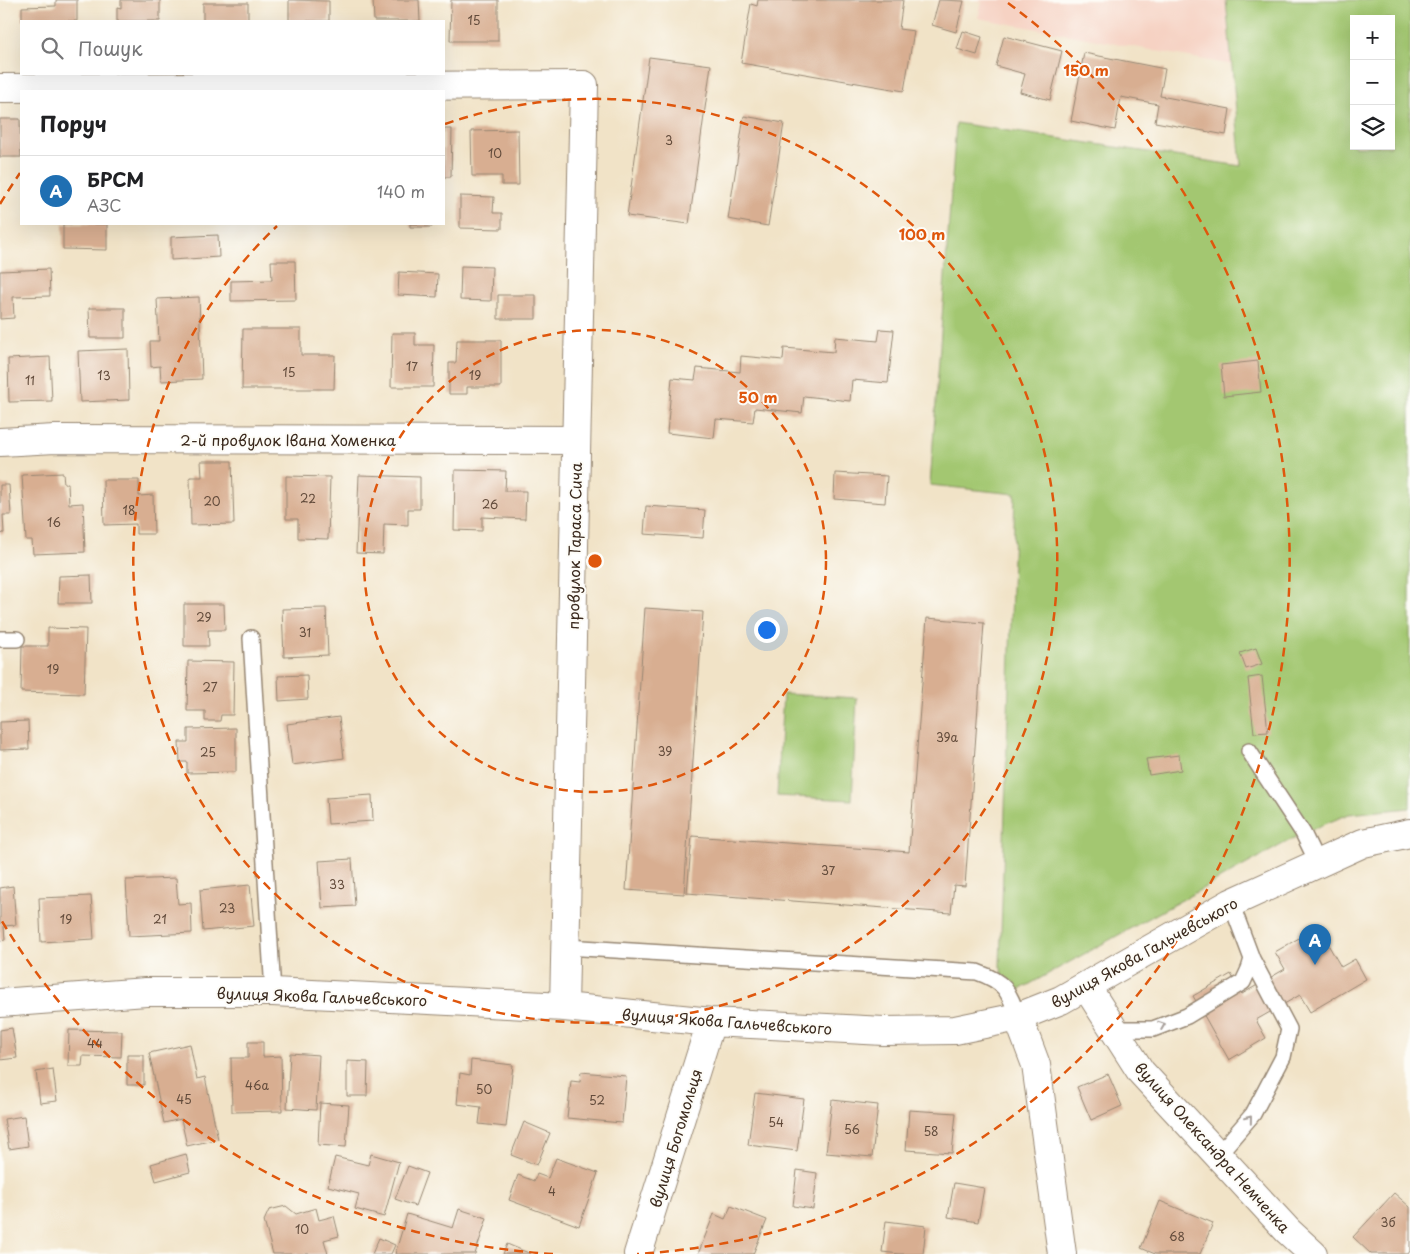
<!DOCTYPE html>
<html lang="uk">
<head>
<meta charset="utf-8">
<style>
	:root { --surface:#fff; --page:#f6f6f6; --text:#202124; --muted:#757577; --line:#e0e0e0; --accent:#1f6fb2 }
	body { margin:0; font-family:"Playpen Sans",sans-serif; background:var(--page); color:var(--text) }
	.controls { position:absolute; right:15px; top:15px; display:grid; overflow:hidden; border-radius:0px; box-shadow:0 5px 20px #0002 }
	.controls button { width:45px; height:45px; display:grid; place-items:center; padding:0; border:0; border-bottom:1px solid var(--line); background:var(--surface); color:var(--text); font:25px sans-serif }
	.you { position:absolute; left:766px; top:629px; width:18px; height:18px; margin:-12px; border:4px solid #fff; border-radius:50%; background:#1a73e8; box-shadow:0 0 0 8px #1a73e833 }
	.badge { display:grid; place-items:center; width:32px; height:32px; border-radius:50%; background:var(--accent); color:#fff; font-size:16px; font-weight:700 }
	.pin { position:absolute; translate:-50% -41px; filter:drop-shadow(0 1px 2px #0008) }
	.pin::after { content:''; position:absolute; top:26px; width:18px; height:15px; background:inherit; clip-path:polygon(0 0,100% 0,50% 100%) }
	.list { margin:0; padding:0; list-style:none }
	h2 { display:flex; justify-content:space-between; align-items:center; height:65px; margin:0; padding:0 20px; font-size:21px }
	h2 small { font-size:16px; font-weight:400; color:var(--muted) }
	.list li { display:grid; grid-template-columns:32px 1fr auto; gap:15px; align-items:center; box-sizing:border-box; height:70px; padding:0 20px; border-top:1px solid var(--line) }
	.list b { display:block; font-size:19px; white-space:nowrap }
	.list p { margin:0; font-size:16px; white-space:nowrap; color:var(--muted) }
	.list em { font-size:16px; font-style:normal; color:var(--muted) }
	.icon { flex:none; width:28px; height:28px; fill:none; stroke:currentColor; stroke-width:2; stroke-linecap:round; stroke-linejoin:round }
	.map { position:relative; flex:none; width:1410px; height:1254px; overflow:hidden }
	.search { position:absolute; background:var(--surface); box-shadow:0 5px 20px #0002; left:20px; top:20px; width:425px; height:55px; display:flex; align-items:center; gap:12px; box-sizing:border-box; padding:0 18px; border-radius:0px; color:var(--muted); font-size:19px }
	.panel { position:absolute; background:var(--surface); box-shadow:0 5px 20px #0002; left:20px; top:90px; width:425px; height:135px; border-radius:0px }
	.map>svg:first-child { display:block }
</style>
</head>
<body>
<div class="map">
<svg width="1410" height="1254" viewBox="0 0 1410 1254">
	<rect width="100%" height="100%" fill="#fdfcf7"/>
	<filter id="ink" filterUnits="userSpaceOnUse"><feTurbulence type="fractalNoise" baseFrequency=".02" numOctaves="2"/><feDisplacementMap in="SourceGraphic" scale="10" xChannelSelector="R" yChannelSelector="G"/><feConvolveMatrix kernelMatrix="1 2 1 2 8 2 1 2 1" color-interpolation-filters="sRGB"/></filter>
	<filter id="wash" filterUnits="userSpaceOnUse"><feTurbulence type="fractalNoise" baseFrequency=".0096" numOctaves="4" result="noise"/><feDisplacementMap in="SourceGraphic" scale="20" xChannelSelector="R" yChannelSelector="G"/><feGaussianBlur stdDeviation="1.12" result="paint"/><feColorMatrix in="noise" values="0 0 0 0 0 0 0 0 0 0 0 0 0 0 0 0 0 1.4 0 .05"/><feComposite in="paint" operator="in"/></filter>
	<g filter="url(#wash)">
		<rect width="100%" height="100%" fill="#f1e3c7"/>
		<!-- built -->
		<path fill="#f6d2c3" d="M974,0H1226L1232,65L978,18L982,2Z"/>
		<!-- green -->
		<path fill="#a3c771" stroke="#6f7848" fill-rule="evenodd" d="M1226,0H1410V808L1349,814L1303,833L1010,995L1000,966L1015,494L930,485L956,123L1241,166ZM1354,19H1391V146H1354Z
			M783,694L857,698L852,800L777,796Z"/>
		<g id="blocks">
			<!-- building -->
			<path fill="#d8ae91" d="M56,0H77V21H22V7L56,6Z
				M121,0H160V21H117V7L121,8Z
				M289,0L329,1V21H289Z
				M373,0H419L420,21H374Z
				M451,0H498V41H450Z
				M758,0H903L899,29L914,31L904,91L741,63L751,4L757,6Z
				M939,0L964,1L956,32L932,25Z
				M203,3H248V21H203Z
				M963,31L982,37L977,55L957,49Z
				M1004,36L1062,51L1050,100L1020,92L1025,74L996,66Z
				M1084,53L1165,69L1160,96L1230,109L1226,135L1155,122L1158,104L1121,97L1115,130L1071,121Z
				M649,57L711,65L689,224L627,216Z
				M744,116L784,123L768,226L728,219Z
				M0,119H20L21,157H0Z
				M444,129H452L451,177H444Z
				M518,130L519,185H502V176H472L471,131Z
				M460,196L494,197L493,213H502V229L460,228Z
				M63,224H107V250L63,249Z
				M410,224H432V227H410Z
				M218,235L219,257L171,260V237Z
				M271,261H295L296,300L231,301V281L272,280Z
				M461,266L492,267L491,301L460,300Z
				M49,269L50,296L13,297L14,318L0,319V271Z
				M399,272L438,274L437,297L398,295Z
				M498,295H536V319H498Z
				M199,297L202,379L161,381L160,366L151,367L150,341H159L157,299Z
				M89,308H125V338H90Z
				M243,329H301V355H335L334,389H242Z
				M880,329L894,330L888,383L852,380L850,401L804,396L802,413L755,408L753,422L716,419L714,438L667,433L672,378L695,380L697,368L740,372L741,356L783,360L784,348L834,352L835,337L878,341Z
				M392,333H415V345H434L433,387H391Z
				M457,340H501V387H467V394H449V363H456Z
				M128,349L129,400L80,402L78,351Z
				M50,357L52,401L9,402L8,359Z
				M1258,361L1261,392L1224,396L1221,365Z
				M201,461H232L234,524L191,525L190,477H202Z
				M455,470L506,471L505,491H526L525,519L482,517V531L454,530Z
				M63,473L64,484H68L69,504L83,503L85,552L33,554L32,540H26L22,475Z
				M835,473L887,476L885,503L834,499Z
				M359,475L420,477V509H408V525L384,524L383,554L356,553Z
				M286,476L330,477L328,539L298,538V519H286Z
				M103,480H139V496L153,495L154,534H136V524L104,525Z
				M0,485H9L11,515H3L4,533L0,534Z
				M646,506L705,510L703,538L644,534Z
				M91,575L92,603H58L59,576Z
				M184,604H224L225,630H208L209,646H184Z
				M326,608L328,655L284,657L282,609Z
				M645,608L703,612L684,894L626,890Z
				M927,618L984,623L965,886L954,885L951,913L687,893L692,836L909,852Z
				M48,628L86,629L84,694L21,692L22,646H48Z
				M1256,648L1262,664L1246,669L1240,653Z
				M188,661L234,662L233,715H221L220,721H205V711H187Z
				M307,675L308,699L279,701L278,676Z
				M1262,676L1268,732L1254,733L1248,678Z
				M339,717L344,758L292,765L287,724Z
				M28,721L29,749L0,750V722Z
				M236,728V772L187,773V762H180L179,742H188V729Z
				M1179,755L1181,770L1149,775L1146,759Z
				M372,795L373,821L328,824L326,798Z
				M352,859L355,906L322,908L319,861Z
				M176,878L178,904L191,903L192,933L129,936L126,880Z
				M250,885L254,926L203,931L200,890Z
				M13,886L16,925L4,926L5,940L0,941V888Z
				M91,896L94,939L41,942L39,898Z
				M1318,927L1341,967L1355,959L1366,979L1310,1012L1300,995L1256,1020L1266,1038L1229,1060L1193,996L1231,974L1242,994L1285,969L1275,952Z
				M12,1028L17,1058L0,1060V1030Z
				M69,1030L122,1031L121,1057L83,1056L82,1066H68Z
				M248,1042H263V1057L281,1056L282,1111L232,1112L231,1058H248Z
				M190,1044L197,1079L205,1077L218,1139L187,1146L181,1119L164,1123L149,1053Z
				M290,1053L319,1055L316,1110L287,1108Z
				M127,1055H144V1085H127Z
				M471,1060L513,1065L506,1127L479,1124L481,1107L457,1104L460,1073L470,1075Z
				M347,1061L368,1062L367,1096H347Z
				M53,1069L57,1101L40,1103L36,1072Z
				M581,1072L626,1076L622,1123L567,1118L571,1081L580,1082Z
				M1108,1074L1122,1106L1091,1120L1077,1087Z
				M755,1093L804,1099L797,1151L748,1145Z
				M832,1100L878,1105L872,1157L826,1153Z
				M320,1103L349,1105L346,1147L318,1145Z
				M909,1110L956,1113L952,1153L906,1150Z
				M24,1116L28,1146L9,1149L4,1119Z
				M524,1122L550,1133L537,1165L511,1155Z
				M186,1154L190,1172L156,1181L151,1164Z
				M371,1154L399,1162L384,1217L355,1209L359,1194L328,1186L335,1157L368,1165Z
				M556,1158L598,1173L579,1226L509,1200L518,1175L534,1181L537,1174L548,1178Z
				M408,1166L427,1173L415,1206L395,1199Z
				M797,1170L817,1173L813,1209L793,1206Z
				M954,1183L984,1188L978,1222L948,1217Z
				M1394,1193L1410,1207V1251L1408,1254H1371L1353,1237Z
				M1160,1201L1213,1223L1200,1254H1155L1141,1248Z
				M286,1206L296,1214L316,1208L319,1220L334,1216L339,1236L324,1240L328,1254H273L264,1221L269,1210Z
				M731,1206L767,1220L753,1254H698L714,1214L725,1219Z
				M459,1209L487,1218L475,1254H395L407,1214L453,1228Z
				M886,1221L926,1226L923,1254H900L882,1252Z
				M379,1238L395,1245L391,1254H372Z
				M507,1244L531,1254H503Z"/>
		</g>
	</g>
	<g filter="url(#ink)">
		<use href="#blocks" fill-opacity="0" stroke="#968672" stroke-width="1"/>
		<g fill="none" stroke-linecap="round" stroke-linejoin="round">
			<defs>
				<path id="lane" d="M251,638L273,992
					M0,639H17
					M1249,751L1303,833L1318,864
					M566,947L977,972C1005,982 1008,990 1018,1017
					M1114,1029H1153L1187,1016L1243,982L1249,969L1252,959L1231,903
					M1217,1156L1253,1114L1283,1057L1289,1029L1252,959"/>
				<path id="street" d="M0,88L584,85L564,1007
					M0,442L55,439L576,440
					M1086,986L1141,1072L1288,1231L1313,1254
					M0,1003L146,992H273L564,1007L711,1022L884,1031L955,1030L1018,1017L1061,1000L1231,903L1363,843L1410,833
					M1018,1017L1036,1065L1062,1254
					M638,1254L711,1022"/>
			</defs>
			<!-- lane casing -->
			<use href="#lane" stroke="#968672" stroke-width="18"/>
			<!-- street casing -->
			<use href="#street" stroke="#968672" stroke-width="30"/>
			<!-- lane -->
			<use href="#lane" stroke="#fff" stroke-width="15"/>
			<!-- street -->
			<use href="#street" stroke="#fff" stroke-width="28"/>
		</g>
		<!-- one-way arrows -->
		<defs><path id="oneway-chevron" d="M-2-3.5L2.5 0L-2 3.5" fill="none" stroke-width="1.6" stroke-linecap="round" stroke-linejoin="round" transform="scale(1.25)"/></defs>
		<g stroke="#a79f9a">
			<use href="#oneway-chevron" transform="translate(1162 1025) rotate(-21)"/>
			<use href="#oneway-chevron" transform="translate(1249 1119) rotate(-51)"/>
		</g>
	</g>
	<!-- distance rings -->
	<g fill="none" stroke="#df570d" stroke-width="2.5" stroke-dasharray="9 6">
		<circle cx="595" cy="561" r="231"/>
		<path d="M445 124A462 462 0 1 1 277 226"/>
		<path d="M553 1254A694 694 0 0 1 0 918M0 204A694 694 0 0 1 20 173M1008 3A694 694 0 0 1 637 1254"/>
	</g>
	<g text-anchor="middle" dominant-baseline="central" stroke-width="4" stroke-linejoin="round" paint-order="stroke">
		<!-- number labels -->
		<g font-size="12" fill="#624b3b">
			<text x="474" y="20">15</text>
			<text x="669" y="140">3</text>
			<text x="495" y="153">10</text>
			<text x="412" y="366">17</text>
			<text x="289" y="372">15</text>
			<text x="104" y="375">13</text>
			<text x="475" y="375">19</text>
			<text x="30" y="380">11</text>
			<text x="308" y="498">22</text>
			<text x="212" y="501">20</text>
			<text x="490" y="504">26</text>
			<text x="129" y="510">18</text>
			<text x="54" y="522">16</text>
			<text x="204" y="617">29</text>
			<text x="305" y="632">31</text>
			<text x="53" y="669">19</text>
			<text x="210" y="687">27</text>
			<text x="947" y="737">39а</text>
			<text x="665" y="751">39</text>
			<text x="208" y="752">25</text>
			<text x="828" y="870">37</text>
			<text x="337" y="884">33</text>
			<text x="227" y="908">23</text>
			<text x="66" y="919">19</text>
			<text x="160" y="919">21</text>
			<text x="95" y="1043">44</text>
			<text x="257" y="1085">46а</text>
			<text x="484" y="1089">50</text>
			<text x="184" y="1099">45</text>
			<text x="597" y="1100">52</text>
			<text x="776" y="1122">54</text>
			<text x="852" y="1129">56</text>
			<text x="931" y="1131">58</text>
			<text x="552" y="1191">4</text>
			<text x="1388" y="1222">3б</text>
			<text x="302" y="1229">10</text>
			<text x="1177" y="1236">68</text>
		</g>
		<!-- street labels -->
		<g font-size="15" fill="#3b2a1e" stroke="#fdfcf7">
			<text x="288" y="439">2-й провулок Івана Хоменка</text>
			<text transform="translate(574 546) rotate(-89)">провулок Тараса Сича</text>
			<text transform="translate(1144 952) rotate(-29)">вулиця Якова Гальчевського</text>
			<text transform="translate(322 996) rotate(2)">вулиця Якова Гальчевського</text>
			<text transform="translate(727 1021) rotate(4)">вулиця Якова Гальчевського</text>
			<text transform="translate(675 1138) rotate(-73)">вулиця Богомольця</text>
			<text transform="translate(1213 1147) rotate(48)">вулиця Олександра Немченка</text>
		</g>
	</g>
	<circle cx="595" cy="561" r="8" fill="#df570d" stroke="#fdfcf7" stroke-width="2.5"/>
	<g font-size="15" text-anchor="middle" font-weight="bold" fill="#df570d" stroke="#fdfcf7" stroke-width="4" stroke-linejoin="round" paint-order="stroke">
		<text x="1086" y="76">150 m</text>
		<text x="922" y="240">100 m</text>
		<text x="758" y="403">50 m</text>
	</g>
</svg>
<div class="controls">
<button>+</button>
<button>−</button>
<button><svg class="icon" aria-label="layers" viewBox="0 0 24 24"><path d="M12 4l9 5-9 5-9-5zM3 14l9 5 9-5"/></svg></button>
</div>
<div class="you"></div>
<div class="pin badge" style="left:1315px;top:965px">A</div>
<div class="search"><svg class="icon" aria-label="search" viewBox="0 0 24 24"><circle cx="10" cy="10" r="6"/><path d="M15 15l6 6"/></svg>Пошук</div>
<section class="panel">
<h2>Поруч<small></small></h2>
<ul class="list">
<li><span class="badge">A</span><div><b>БРСМ</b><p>АЗС</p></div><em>140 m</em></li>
</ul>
</section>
</div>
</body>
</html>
